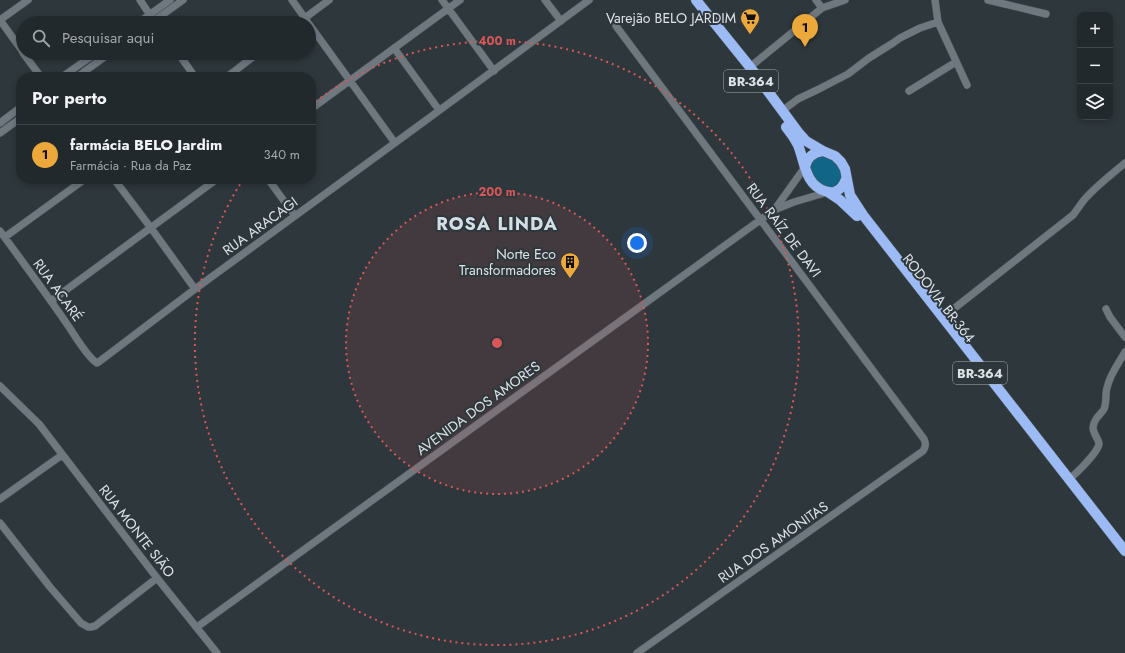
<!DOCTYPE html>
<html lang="pt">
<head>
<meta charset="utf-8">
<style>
	:root { --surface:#22292d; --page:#2a3135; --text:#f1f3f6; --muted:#a2a6aa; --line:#3f4549; --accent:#eda83b }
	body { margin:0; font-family:Jost,sans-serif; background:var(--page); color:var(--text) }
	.controls { position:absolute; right:12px; top:12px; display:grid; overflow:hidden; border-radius:8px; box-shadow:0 2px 6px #0003 }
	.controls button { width:36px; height:36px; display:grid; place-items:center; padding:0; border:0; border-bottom:1px solid var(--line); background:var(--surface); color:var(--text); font:20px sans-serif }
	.you { position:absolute; left:637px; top:243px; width:14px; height:14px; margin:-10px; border:3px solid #fff; border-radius:50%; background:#1a73e8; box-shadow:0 0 0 6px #1a73e833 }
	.badge { display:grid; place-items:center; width:26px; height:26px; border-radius:50%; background:var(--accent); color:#111; font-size:13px; font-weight:700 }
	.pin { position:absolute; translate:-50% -33px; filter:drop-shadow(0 1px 2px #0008) }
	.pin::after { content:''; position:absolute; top:21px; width:14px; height:12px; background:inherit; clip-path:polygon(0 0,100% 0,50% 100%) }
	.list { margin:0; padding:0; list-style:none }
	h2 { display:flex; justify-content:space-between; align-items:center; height:52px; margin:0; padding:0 16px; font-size:17px }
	h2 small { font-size:13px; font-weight:400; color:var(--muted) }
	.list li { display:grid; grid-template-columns:26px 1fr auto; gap:12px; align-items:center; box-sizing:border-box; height:60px; padding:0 16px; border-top:1px solid var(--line) }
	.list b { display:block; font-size:15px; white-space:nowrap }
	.list p { margin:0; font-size:13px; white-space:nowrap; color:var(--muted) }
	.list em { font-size:13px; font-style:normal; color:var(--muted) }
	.icon { flex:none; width:22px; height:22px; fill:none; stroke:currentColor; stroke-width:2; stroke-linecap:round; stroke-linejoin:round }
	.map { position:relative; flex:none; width:1125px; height:653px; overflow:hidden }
	.search { position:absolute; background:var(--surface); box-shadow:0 2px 6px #0003; left:16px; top:16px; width:300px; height:44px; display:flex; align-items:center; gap:10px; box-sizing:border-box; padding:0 14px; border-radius:22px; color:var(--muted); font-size:15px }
	.panel { position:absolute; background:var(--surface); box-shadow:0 2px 6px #0003; left:16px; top:72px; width:300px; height:112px; border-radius:16px }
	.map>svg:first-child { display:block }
</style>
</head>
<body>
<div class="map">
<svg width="1125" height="653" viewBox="0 0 1125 653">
	<rect width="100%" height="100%" fill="#2e373c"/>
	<!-- green -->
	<path fill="#116586" d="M815,155L833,157C837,165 849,181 835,188C833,189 828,189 825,189L808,173L810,161Z"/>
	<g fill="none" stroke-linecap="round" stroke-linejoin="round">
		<defs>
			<path id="minor" d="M140,0L152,18
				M292,0L307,21
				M442,0L494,71
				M545,0L561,21
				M816,0L822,8
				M935,0L938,22L967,85
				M988,0L1046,14
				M138,23L170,0
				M151,23L183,0
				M298,23L329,0
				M309,24L395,143
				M616,26L924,439C926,444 926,446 923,451L637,653
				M394,48L439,110
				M23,52L0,20L28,0
				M23,53L41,77
				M178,53L195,77
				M750,67L822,8L845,0
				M62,77L96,53
				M77,77L110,53
				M227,77L258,53
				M909,91L956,62
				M311,109L460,0
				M782,111L798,99L819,89L848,74L869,58L893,43L900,38L920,28L938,22
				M0,123L21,107
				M0,133L21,118
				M114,179L151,228L195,289
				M268,179L295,216
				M775,209L805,167
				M0,231C22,261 45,292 67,324C74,334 87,357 97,363L100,361L195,289L429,118L589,0
				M5,237L85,179
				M51,301L217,179
				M1106,309L1110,317L1125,337
				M942,318L1073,215C1077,210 1080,205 1084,200C1096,186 1111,175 1125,163
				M0,386L39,424L157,578L217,653
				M1069,479C1076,474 1098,452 1099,444C1099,438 1089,431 1095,421C1097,416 1102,413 1104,409C1107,402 1105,394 1107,388C1110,374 1119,363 1125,352
				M0,499L62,455
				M0,523L50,587L81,623L88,627H91L95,626L157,578
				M197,627L774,210L794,202L828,192"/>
			<path id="highway" d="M696,0L750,67L798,132L806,141L823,151L835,156L841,162L845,169L850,195L863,215L1125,551
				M786,127C791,133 795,139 798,145C805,162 805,185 825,191C828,192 831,193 834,192C841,190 844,185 846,179
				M805,167C807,157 814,152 823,151
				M828,192L840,200L857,216"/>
		</defs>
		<!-- minor casing -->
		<use href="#minor" stroke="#4d5659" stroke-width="8"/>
		<!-- highway casing -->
		<use href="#highway" stroke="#4d5659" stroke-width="11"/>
		<!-- minor -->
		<use href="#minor" stroke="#6e787e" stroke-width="7"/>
		<!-- highway -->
		<use href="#highway" stroke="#9cbbf5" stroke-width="10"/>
	</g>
	<!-- distance rings -->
	<circle cx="497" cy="343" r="151" fill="#d85657" fill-opacity=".12"/>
	<g fill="none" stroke="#d85657" stroke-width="2" stroke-dasharray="2 4">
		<circle cx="497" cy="343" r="151"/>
		<path d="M311 105A302 302 0 1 1 242 181"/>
	</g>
	<!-- icons -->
	<defs>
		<symbol id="supermarket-pin" viewBox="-11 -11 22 30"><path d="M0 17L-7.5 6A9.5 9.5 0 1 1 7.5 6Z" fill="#eda83b" stroke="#2e373c"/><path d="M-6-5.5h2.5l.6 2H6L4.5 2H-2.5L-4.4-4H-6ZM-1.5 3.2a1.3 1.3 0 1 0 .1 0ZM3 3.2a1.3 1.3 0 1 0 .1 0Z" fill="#111"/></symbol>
		<symbol id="building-pin" viewBox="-11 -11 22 30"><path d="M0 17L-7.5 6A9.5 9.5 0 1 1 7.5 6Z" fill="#eda83b" stroke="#2e373c"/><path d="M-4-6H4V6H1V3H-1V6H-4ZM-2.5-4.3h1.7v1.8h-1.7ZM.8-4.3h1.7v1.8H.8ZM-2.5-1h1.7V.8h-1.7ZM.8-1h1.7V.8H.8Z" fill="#111"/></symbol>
	</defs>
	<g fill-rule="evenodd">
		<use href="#supermarket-pin" x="739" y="7" width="22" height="30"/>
		<use href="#building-pin" x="559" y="251" width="22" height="30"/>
	</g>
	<g text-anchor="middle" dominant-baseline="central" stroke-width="4" stroke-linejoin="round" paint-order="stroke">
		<!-- shield labels -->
		<g fill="#2e373c" stroke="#a8afb2" stroke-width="1">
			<rect x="724" y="70" width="54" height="22" rx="3"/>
			<rect x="953" y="362" width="54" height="22" rx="3"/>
		</g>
		<g font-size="13" font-weight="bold" fill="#dce2e5">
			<text x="751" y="81">BR-364</text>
			<text x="980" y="373">BR-364</text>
		</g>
		<!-- poi labels -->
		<g font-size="14" fill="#dce2e5" stroke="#2e373c" text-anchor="end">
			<text x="736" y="18">Varejão BELO JARDIM</text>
			<text x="556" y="254">Norte Eco<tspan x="556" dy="16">Transformadores</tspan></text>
		</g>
		<!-- street labels -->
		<g font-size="14" fill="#dce2e5" stroke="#2e373c">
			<text transform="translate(260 226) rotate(-36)">RUA ARACAGI</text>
			<text transform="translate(784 230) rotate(53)">RUA RAÍZ DE DAVI</text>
			<text transform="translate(58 290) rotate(54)">RUA ACARÉ</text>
			<text transform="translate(939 298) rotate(52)">RODOVIA BR-364</text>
			<text transform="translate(478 408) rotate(-36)">AVENIDA DOS AMORES</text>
			<text transform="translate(137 531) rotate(52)">RUA MONTE SIÃO</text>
			<text transform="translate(773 542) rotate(-35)">RUA DOS AMONITAS</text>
		</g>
		<!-- district labels -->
		<g font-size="18" font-weight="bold" letter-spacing="1" fill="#d3dee5" stroke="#2e373c">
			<text x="497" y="224">ROSA LINDA</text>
		</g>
	</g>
	<circle cx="497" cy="343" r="6" fill="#d85657" stroke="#2e373c" stroke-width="2"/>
	<g font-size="12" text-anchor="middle" font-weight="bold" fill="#d85657" stroke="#2e373c" stroke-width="4" stroke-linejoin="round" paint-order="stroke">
		<text x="497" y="45">400 m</text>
		<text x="497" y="196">200 m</text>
	</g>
</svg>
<div class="controls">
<button>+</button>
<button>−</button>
<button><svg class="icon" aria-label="layers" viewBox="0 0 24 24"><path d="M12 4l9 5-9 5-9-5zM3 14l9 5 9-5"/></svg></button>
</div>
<div class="you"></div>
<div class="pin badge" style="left:805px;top:47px">1</div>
<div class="search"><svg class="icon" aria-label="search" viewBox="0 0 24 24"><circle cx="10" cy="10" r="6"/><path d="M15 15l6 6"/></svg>Pesquisar aqui</div>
<section class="panel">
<h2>Por perto<small></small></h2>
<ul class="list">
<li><span class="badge">1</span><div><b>farmácia BELO Jardim</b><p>Farmácia · Rua da Paz</p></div><em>340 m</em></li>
</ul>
</section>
</div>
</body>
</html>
